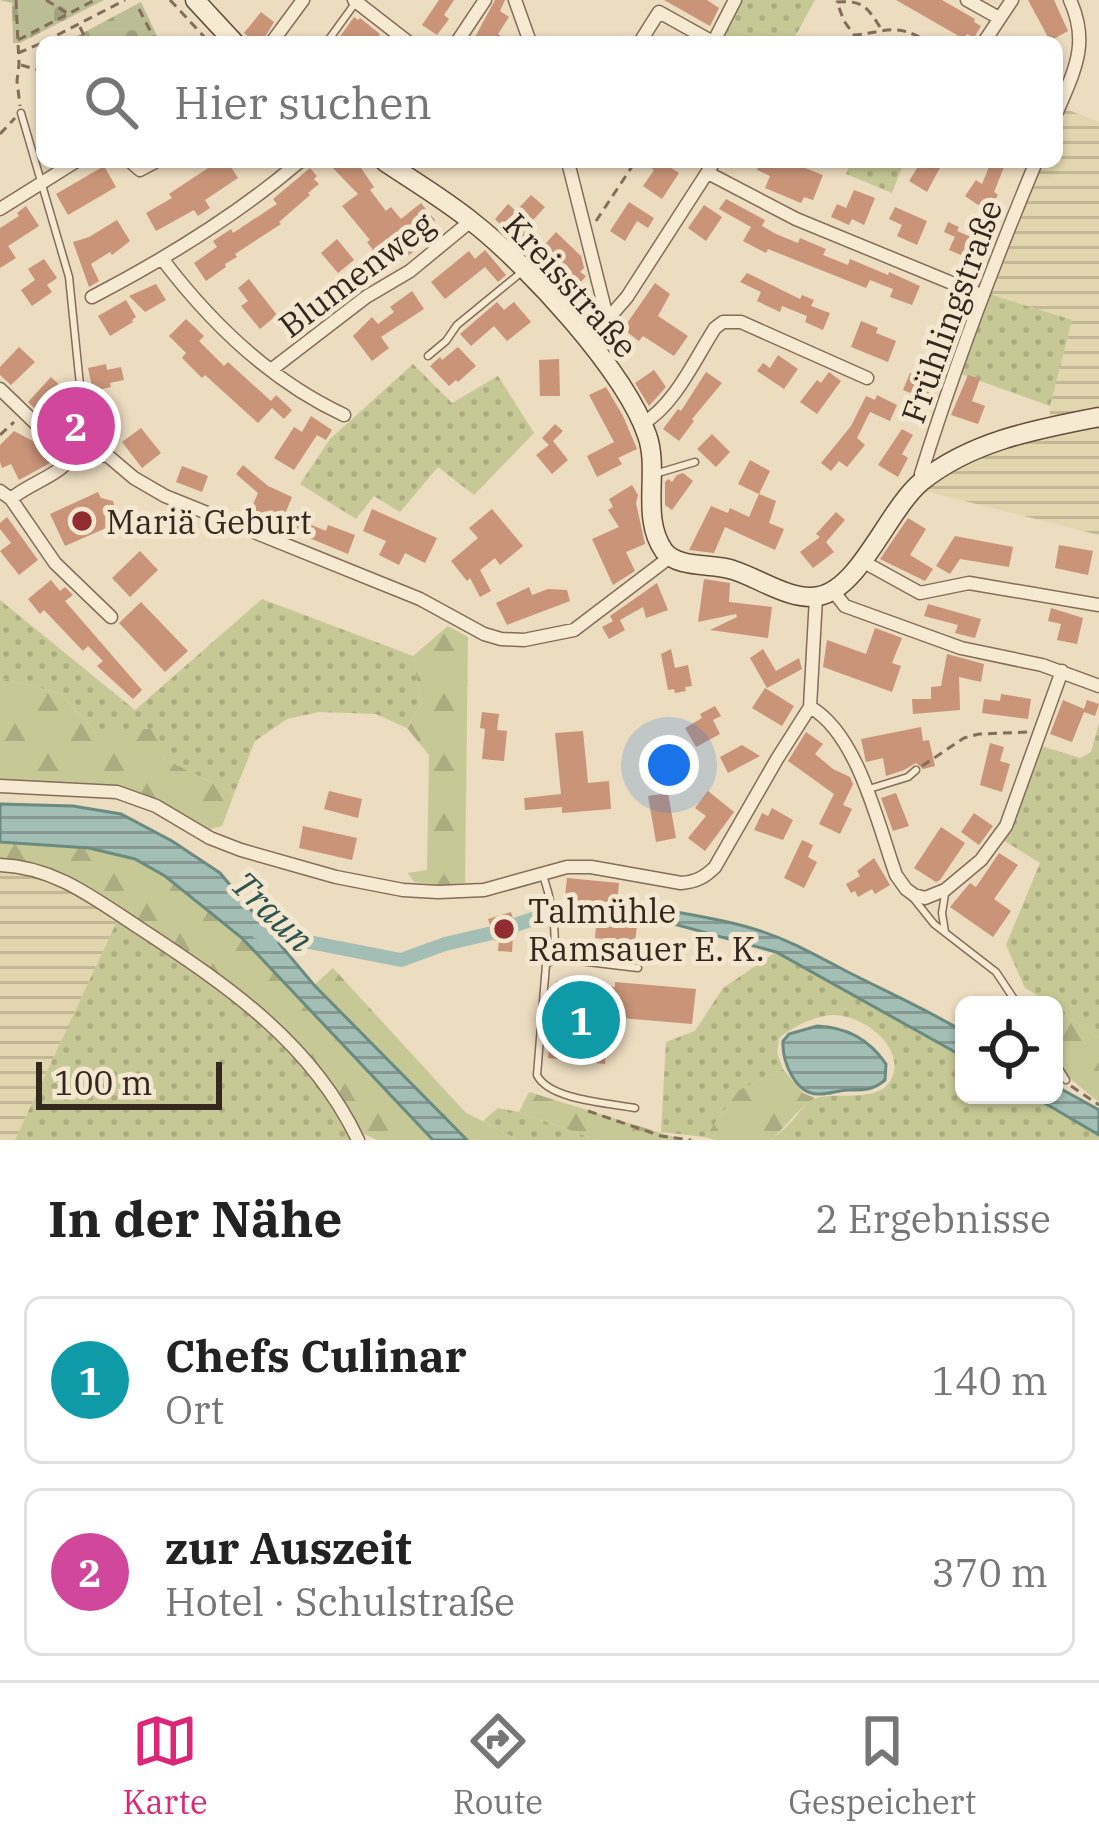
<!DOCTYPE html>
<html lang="de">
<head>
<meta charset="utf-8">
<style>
	:root { --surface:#fff; --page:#f2f2f2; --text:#222; --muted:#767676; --line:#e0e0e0; --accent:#db2777 }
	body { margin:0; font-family:"IBM Plex Serif",serif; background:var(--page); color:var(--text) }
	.controls { position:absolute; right:36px; bottom:36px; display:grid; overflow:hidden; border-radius:18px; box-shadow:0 3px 9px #0004 }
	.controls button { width:108px; height:108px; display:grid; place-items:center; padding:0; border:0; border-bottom:3px solid var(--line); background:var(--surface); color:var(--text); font:60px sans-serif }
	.scale { position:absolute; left:36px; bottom:30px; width:186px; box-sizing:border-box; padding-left:12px; border:6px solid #34271d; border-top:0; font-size:33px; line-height:42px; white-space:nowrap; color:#34271d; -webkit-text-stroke:9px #f4e7d0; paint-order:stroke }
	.you { position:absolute; left:669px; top:765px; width:42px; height:42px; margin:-30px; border:9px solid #fff; border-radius:50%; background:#1a73e8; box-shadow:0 0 0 18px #1a73e833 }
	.badge { display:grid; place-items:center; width:78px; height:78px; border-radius:50%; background:var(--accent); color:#fff; font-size:39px; font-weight:700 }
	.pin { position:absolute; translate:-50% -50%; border:6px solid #fff; box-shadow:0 3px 12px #0006 }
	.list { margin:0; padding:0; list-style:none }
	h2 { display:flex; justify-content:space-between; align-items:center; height:156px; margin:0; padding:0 48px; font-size:51px }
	h2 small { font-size:39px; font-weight:400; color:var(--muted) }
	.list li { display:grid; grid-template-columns:78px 1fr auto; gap:36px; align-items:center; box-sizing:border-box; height:168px; margin:0 24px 24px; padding:0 24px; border:3px solid var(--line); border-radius:18px }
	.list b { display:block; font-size:45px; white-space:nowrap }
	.list p { margin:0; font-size:39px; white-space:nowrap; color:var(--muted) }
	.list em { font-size:39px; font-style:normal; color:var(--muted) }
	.icon { flex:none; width:66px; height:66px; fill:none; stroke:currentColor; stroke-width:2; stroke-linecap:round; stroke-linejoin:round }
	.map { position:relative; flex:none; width:1099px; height:1140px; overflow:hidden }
	.search { position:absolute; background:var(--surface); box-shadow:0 3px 9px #0004; left:36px; right:36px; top:36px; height:132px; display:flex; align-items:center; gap:30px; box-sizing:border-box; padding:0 42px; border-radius:18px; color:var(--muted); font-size:45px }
	.sheet { height:540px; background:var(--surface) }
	nav { display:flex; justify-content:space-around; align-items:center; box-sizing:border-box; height:168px; border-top:3px solid var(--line); background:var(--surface); font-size:33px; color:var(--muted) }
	nav a { display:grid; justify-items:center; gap:6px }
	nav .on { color:var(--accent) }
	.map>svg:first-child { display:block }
</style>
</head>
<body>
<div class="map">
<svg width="1099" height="1140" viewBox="0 0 1099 1140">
	<defs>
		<pattern id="farmland-rules" width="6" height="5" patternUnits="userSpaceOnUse" patternTransform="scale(3)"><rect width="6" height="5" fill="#e1d6ae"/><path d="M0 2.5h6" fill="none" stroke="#c2b895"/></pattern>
		<pattern id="grass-dots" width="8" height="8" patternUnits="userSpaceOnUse" patternTransform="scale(3)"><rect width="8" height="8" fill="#c6c995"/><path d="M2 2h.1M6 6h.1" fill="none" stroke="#abad80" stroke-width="1.8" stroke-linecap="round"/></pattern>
		<pattern id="forest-firs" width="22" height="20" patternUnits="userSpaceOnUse" patternTransform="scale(3)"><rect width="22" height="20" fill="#c6c995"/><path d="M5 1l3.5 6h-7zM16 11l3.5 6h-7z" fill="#abad80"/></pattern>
		<pattern id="cemetery-stones" width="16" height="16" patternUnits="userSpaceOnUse" patternTransform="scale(3)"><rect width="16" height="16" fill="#bbbe94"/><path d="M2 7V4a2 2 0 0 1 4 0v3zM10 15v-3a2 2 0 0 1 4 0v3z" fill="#a1a37f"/></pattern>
		<pattern id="water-rules" width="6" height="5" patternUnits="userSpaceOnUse" patternTransform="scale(3)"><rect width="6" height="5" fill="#a3beb5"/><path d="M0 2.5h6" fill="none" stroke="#869a93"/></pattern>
	</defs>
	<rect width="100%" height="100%" fill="#ecdcc0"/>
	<!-- farmland -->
	<path fill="url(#farmland-rules)" d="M1066,109L1099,122V413L1050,423V406L1072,320L989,294L1044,162H1057V130Z
		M1099,422V535L921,490L980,451Z
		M0,869L54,880L118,919L15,1140H0Z"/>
	<!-- grass -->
	<path fill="url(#grass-dots)" d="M741,0H815L792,42H719Z
		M851,162H904L892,193L846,174Z
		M989,294L1072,320L1050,406L958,373Z
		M413,364L452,403L498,376L534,433L474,495L438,467L400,512L374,496L356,519L300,484L330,439Z
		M262,599L413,656L421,704L407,728L376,714L319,712L287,719L255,741L234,794L161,757L97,734L60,693L0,678V600L135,710Z
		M1099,723V1038L1054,1008V1005L1025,988L1006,945L1040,863L1003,840L1038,745L1080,758L1091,752Z
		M118,919C192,967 265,1013 320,1084C333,1101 343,1122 355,1140H15Z
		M776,952L964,1057V1095H1031L1099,1135V1140H771C778,1134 786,1128 792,1121C802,1111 805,1101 820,1097C840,1093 879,1102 891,1080C908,1046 860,1013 830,1015C812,1017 793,1027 779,1038L777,1053L783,1069L739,1090L705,1137L661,1132L666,1042L695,1031L723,988Z
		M498,1108L519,1112L597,1140H518L483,1121Z"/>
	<!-- forest -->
	<path fill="url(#forest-firs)" d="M448,626L468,637L465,883L438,885L414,882L408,873L427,870L429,755L407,728L421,704L413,656Z
		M0,678L60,693L97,734L158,728L161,757L234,794L222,826L208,830L152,799L0,780Z
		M0,842L89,848L135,859L165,876L242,938L433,1140H377L360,1132L283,1031L113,907L0,861Z
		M333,968L465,1112L518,1140H467L314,985Z
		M1054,1008L1099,1038V1102C1053,1066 1054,1066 1054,1008Z
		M783,1069L803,1093L815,1098C798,1108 786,1127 771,1140H715L705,1137L739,1090Z
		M529,1092L684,1140H597L519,1112Z"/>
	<!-- cemetery -->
	<path fill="url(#cemetery-stones)" d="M0,0H104L20,43H13L12,3Z
		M141,2L160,42H66Z"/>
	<!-- water -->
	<path fill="url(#water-rules)" stroke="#6b8b81" stroke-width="3" d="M0,804L73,806L121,814L172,841L220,873L314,985L467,1140H433L242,938L165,876L135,859L89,848L0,842Z
		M617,900C662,912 709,915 754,929C788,939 817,956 848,972C887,992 926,1009 964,1032V1057L776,952L656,919L616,914Z
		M817,1026C847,1027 869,1039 886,1064L885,1080C872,1091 863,1090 848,1090C838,1090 828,1095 818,1094C795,1094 782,1061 783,1041L789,1034Z
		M1054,1085L1099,1110V1135L1031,1095H1054Z"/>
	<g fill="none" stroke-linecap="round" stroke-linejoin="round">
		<!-- canal -->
		<path stroke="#a3beb5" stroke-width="14" d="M515,925L536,918
			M258,932L401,960L445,944L492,933"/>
	</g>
	<!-- building -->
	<path fill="#c99478" d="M439,0H454L444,15L449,19L437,35L422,25Z
		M495,0H505L500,11L509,17L498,34L510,42H482L475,37Z
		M664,0H707L719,8L710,26Z
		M896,0H942L975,19L974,22L981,26L974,38L967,34L964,39Z
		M1028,0H1054L1068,31L1050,41Z
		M261,12L274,22L262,42H255L244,33Z
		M354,17L358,20L360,18L380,34L374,42H361L356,38L353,42H345L339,38Z
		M217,162H228L238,178L205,200L210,208L198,216L194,210L156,231L146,213L172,198L169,194Z
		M327,162H357L374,187L370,190L386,211L391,207L401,219L421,203L435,220L412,239L419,247L402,261L392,248L368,265L372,270L362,279L353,267L373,250L367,242L370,240L342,206L358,194Z
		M655,162H662L679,173L662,199L643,186L654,170L651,168Z
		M760,162H790L823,175L813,200L804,197L801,203L765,188L770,176L757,170Z
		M921,162H943L927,192L909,181Z
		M991,162H1006L994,192L998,195L987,211L965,196L976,180L982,184Z
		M104,166L116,187L68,215L56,194Z
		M310,168L317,176L314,179L319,184L308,193L310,195L279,222L281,224L235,254L237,257L225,264L226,267L206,281L194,263L217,247L213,241L231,229L233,233L277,204L273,199Z
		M854,190L875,198L864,225L852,219L849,225L831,217L837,204L846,208Z
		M531,195L545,207L524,230L539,245L530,255L495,219L508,204L516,211Z
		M726,199L765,220L762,226L776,234L798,243L800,238L826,249L823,255L848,265L850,259L888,275L889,272L920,286L912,305L890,297L893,289L870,280L866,288L768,249L766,253L743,241L751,227L719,209Z
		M629,202L654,218L648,228L637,221L625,241L610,231Z
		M704,205L722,217L706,241L688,228Z
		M26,206L39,226L8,246L16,258L0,268V228L19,216L17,213Z
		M895,207L927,221L917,245L897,236L902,225L889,219Z
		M117,220L130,241L112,255L110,252L91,264L99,281L89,287L73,242L89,237Z
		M948,222L959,227L957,231L976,239L968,258L949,250L957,232L955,237L944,232Z
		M556,232L581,256L584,268L580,272L586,276L575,289L563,279L566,276L538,252Z
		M337,239L354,260L338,273L321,253Z
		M485,250L506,275L498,282L485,267L445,299L431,282L469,251L475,259Z
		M44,259L57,278L47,285L52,292L32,306L21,290L35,280L28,269Z
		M747,273L800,299L802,295L814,300L811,306L830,313L823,330L805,322L807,316L782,306L780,312L757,301L761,292L740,282Z
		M249,279L277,315L260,329L241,306L248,301L238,288Z
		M655,283L670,294L658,316L688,336L674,356L643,336L639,341L623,329Z
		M156,284L166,300L145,312L129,296Z
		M412,291L424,309L381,337L389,348L372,361L353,336L372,317L378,324L394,312L390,307Z
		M126,300L136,317L132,320L133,322L110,336L98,316Z
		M497,302L504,310L514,302L531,322L507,341L494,326L471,346L460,334Z
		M186,319L204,336L199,341L224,366L228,362L271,401L276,395L292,410L284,419L272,408L258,423L205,375L202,378L182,358L186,353L169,336Z
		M861,321L878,328L876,333L896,341L888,362L851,347Z
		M19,347L35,362L11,385L0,375V367Z
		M458,347L476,366L458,382L456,380L449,386L430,366L440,357L442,360Z
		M778,355L798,369L784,389L757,371L763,363L770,368Z
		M559,359L560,396H540L539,360Z
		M106,364L107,370L121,367L124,380L110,383L111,387L93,391L88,368Z
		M654,370L666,387L649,406L635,383Z
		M706,372L722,383L692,419L694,421L679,441L663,429L678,409L681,411Z
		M829,372L841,381L817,414L800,402L817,380L821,383Z
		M910,373L939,385L933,402L903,390Z
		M968,375L980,379L972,401L985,406L978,424L951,415Z
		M51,377L69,394L58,406L91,421L99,428L92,444L58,430L28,402Z
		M606,387L623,416L637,449L618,458L622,464L597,477L587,456L614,442L589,395Z
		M877,395L897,405L890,421L870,412L857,438L865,445L847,467L839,461L831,471L821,463L851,426L866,396L875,400Z
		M311,416L332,430L326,440L317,435L294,470L274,458L294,427L302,432Z
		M555,424L563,431L553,441L568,460L552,474L536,455L549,445L542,438Z
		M141,428L161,453L142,468L122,442Z
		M902,429L913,435L902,454L908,458L898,477L878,465Z
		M14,431L44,447L50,463L19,480L11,464L2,468L0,462V445Z
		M712,434L730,452L716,467L697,449Z
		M750,460L770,471L759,494L738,484Z
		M243,465L268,486L292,497L285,514L326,531L328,525L355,535L348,554L249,513L258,493L236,474Z
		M182,466L208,476L202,492L176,482Z
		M683,473L693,481L672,510L665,505V482L668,479L672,482L677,475Z
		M632,485L638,495L636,503L645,544L626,552L635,571L613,585L592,539L619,527L608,510L613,507L609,499Z
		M98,492L101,498L113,501L115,508L110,518L113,525L65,546L50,514Z
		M759,494L776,501L769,523L784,529L775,550L725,527L714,553L689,550L711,506L728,513L730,508L749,517Z
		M372,509L437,538L425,563L405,553L399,565L379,555L386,541L363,531Z
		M492,509L523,546L500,565L495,558L480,570L491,591L480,597L470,578L467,581L451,561L478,538L469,528Z
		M836,512L845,520L826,542L834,552L813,568L800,552L820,537L816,534Z
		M7,517L38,560L19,575L0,551L11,543L0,529V523Z
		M908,518L926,529L910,555L933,569L925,581L880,559Z
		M955,536L1013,547L1009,567L960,559L950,574L936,566Z
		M1059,545L1093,551L1088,575L1055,568Z
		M140,551L158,570L130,597L112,578Z
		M704,579L730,583L729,602L772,607L768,638L710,630L737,617L736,614L698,622Z
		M51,580L60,591L65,587L73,595L65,601L142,690L133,699L97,666L103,661L88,646L83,651L44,610L40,614L28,599Z
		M657,583L668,610L646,618L643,607L620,620L625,630L609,639L602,627L613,621L610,616Z
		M529,587L532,595L548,589L567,590L570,601L507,625L496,603Z
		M141,602L188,651L165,672L119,623Z
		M928,604L981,619L975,638L955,633L958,625L924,616Z
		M1051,608L1083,618L1077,644L1057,640L1061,624L1048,621Z
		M875,628L902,638L892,663L901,666L892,692L823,667L827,640L866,654Z
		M671,649L675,668L688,665L692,686L685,687L686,691L675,693L674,689L668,690L661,654Z
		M763,649L776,671L799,658L802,669L767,688L750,658Z
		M947,654L984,664L981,682L959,677L960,710L913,714L912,699H931V687L941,686Z
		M765,688L794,706L782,726L752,708Z
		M1001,694L1031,699L1028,719L982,713L984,699L1000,701Z
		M1063,700L1084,709L1087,700L1099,704L1095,716L1084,712L1072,742L1050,734Z
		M715,706L721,716L713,720L720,734L696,747L685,728L702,718L700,714Z
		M482,712L499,714L497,730L507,731L504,761L482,759L485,729L480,728Z
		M921,727L923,741L929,740L935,766L923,769L916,763L904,770L886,776L883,758L866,762L861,739Z
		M583,731L588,783L609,781L611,809L562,813V807L525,810L524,798L561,794L555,733Z
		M806,732L823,744L815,754L833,769L850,777L853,784L843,805L852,809L840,834L819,824L834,794L788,761Z
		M990,743L1004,747L1000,761L1010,764L1002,792L980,785Z
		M742,745L760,756L728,773L720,757Z
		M329,791L362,799L358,818L324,809Z
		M708,791L734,812L705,851L688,838L706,816L695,808Z
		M668,793L676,838L656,842L648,796Z
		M896,793L909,826L893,831L881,798Z
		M772,808L793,820L783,840L754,830L762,813L768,816Z
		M974,813L993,826L979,845L961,832Z
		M303,826L357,838L352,860L299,848Z
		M941,827L965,843L940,880L936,882L914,868Z
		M802,840L813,845L808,857L817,862L804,888L784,878Z
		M999,853L1018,865L994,899L1011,911L993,937L950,907L970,883L976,887Z
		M874,858L890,885L875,894L872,889L858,897L855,891L851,893L846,884L860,876L857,871Z
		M567,878L619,883L616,914L638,916L635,942L595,938L597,916L563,913Z
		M511,912L518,934L513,936L512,952L498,951L499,940L495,941L488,919Z
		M556,981L615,987V982L696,989L692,1024L609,1017L605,1064L548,1058Z"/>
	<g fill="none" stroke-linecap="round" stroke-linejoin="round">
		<defs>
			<path id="lane" d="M327,42L356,2
				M21,113L69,277L81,395L83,402L107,426L101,454
				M428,356L446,341L457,325L523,271
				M658,473L695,462
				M869,789L908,777L916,770
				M543,875C552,902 557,930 554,958L638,968
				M945,894L942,913L945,932
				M914,899L934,924L996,972L1018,1005
				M554,958L546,965L537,1075C549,1100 609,1103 635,1108
				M1054,1061L1066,1080"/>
			<path id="street" d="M354,0L408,42
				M515,0L530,42
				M967,0L999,18
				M272,42L303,0
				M457,42L485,0
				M640,42L659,12L711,41L715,39L735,0
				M984,42L1012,0
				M1057,112C1074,71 1090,44 1070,0
				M131,162L140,170L155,162
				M568,162L608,321
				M708,173L796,219L981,295
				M0,209L75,162
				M163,260C211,323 271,381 344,415
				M92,297C165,259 236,216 299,162
				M588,342L627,297L714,162
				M271,370L366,297L410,271L472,220
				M0,389L56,443L83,454L108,456L134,478L165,496L420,599L484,634L501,639L524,640L574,630L670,557
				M642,424C675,405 695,359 715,328L723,322H741L867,378
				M925,479L921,474C954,368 993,265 1036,162
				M0,491L11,499L55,563L111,617
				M11,499C30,482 64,475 74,452
				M862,561L920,593L969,583L1099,605
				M833,591L845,606L961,648L1042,665L1099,686
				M810,707C858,734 878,825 896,875L906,889L914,895L925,898L945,890L981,860L1006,826L1062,671
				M0,786L117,792L156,806L210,838L241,850L336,877L403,890L438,892L484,890L567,867H591L681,883C696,882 705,877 715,867L777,759L810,707L816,597
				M0,865C56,867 96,900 141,929C228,986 312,1043 358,1140"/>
			<path id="secondary" d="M195,0L234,42
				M385,162C415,182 447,201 475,224C528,266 625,371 647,435C660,471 640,517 664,551C678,569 713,563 733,570C759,578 792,602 819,596C860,588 888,510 921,482C971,441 1037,429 1099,417"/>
		</defs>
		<!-- lane casing -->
		<use href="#lane" stroke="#846d59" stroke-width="9"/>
		<!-- street casing -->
		<use href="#street" stroke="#846d59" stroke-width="15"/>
		<!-- secondary casing -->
		<use href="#secondary" stroke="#664f3c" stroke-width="21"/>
		<!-- path -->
		<path stroke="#846d59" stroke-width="3" stroke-dasharray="9 6" stroke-linecap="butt" d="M16,0L19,64L17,81L20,106
			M46,0L67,13
			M170,0L209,42
			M139,9L156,42
			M80,27L87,42
			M880,27C867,7 863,0 837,2L844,21L854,35C888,32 894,22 929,42
			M18,40L95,0
			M44,42L125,0
			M18,53L42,43
			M21,65L42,71
			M0,134L15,118
			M596,221L635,162
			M0,435L14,422
			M922,766L964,738L979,734L1030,732
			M1071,1086L1099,1105
			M588,1111L661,1136L691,1140"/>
		<!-- lane -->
		<use href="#lane" stroke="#f7ead3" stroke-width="6"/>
		<!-- street -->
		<use href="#street" stroke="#f7ead3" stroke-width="12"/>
		<!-- secondary -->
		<use href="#secondary" stroke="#f7ead3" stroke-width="18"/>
	</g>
	<!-- markers -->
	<g fill="#912c32" stroke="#f4e7d0" stroke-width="4.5">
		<circle cx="82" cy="521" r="12"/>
		<circle cx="504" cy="929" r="12"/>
	</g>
	<g text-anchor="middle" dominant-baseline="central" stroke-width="10" stroke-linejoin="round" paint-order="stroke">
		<!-- street labels -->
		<g font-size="33" fill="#34271d" stroke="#f4e7d0">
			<text transform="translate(356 274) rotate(-37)">Blumenweg</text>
			<text transform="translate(571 285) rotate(48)">Kreisstraße</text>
			<text transform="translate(951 311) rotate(-70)">Frühlingstraße</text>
		</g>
		<!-- poi labels -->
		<g font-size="33" fill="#34271d" stroke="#f4e7d0" text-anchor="start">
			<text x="106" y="521">Mariä Geburt</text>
			<text x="528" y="910">Talmühle<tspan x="528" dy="38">Ramsauer E. K.</tspan></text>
		</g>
		<!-- water labels -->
		<g font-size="36" font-style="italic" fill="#2d544f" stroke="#f4e7d0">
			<text transform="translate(273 911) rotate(44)">Traun</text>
		</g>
	</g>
</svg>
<div class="controls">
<button><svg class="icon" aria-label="locate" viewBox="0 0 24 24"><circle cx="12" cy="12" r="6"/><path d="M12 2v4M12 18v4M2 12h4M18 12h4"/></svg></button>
</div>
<div class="scale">100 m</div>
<div class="you"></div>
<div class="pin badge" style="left:581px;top:1020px;background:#0f9aa8">1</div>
<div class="pin badge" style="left:76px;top:426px;background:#d1479c">2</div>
<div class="search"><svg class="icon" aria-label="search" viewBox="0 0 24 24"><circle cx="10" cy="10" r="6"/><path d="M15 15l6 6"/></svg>Hier suchen</div>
</div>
<section class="sheet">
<h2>In der Nähe<small>2 Ergebnisse</small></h2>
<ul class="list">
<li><span class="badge" style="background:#0f9aa8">1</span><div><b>Chefs Culinar</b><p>Ort</p></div><em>140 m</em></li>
<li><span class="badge" style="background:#d1479c">2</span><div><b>zur Auszeit</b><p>Hotel · Schulstraße</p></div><em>370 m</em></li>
</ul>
</section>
<nav>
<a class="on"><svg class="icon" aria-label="map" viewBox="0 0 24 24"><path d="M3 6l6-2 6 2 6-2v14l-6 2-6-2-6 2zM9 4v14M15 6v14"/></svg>Karte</a>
<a><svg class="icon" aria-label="directions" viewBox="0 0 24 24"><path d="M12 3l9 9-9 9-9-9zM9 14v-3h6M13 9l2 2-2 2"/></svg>Route</a>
<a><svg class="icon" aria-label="saved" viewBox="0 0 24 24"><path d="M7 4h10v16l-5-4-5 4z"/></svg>Gespeichert</a>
</nav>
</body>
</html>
